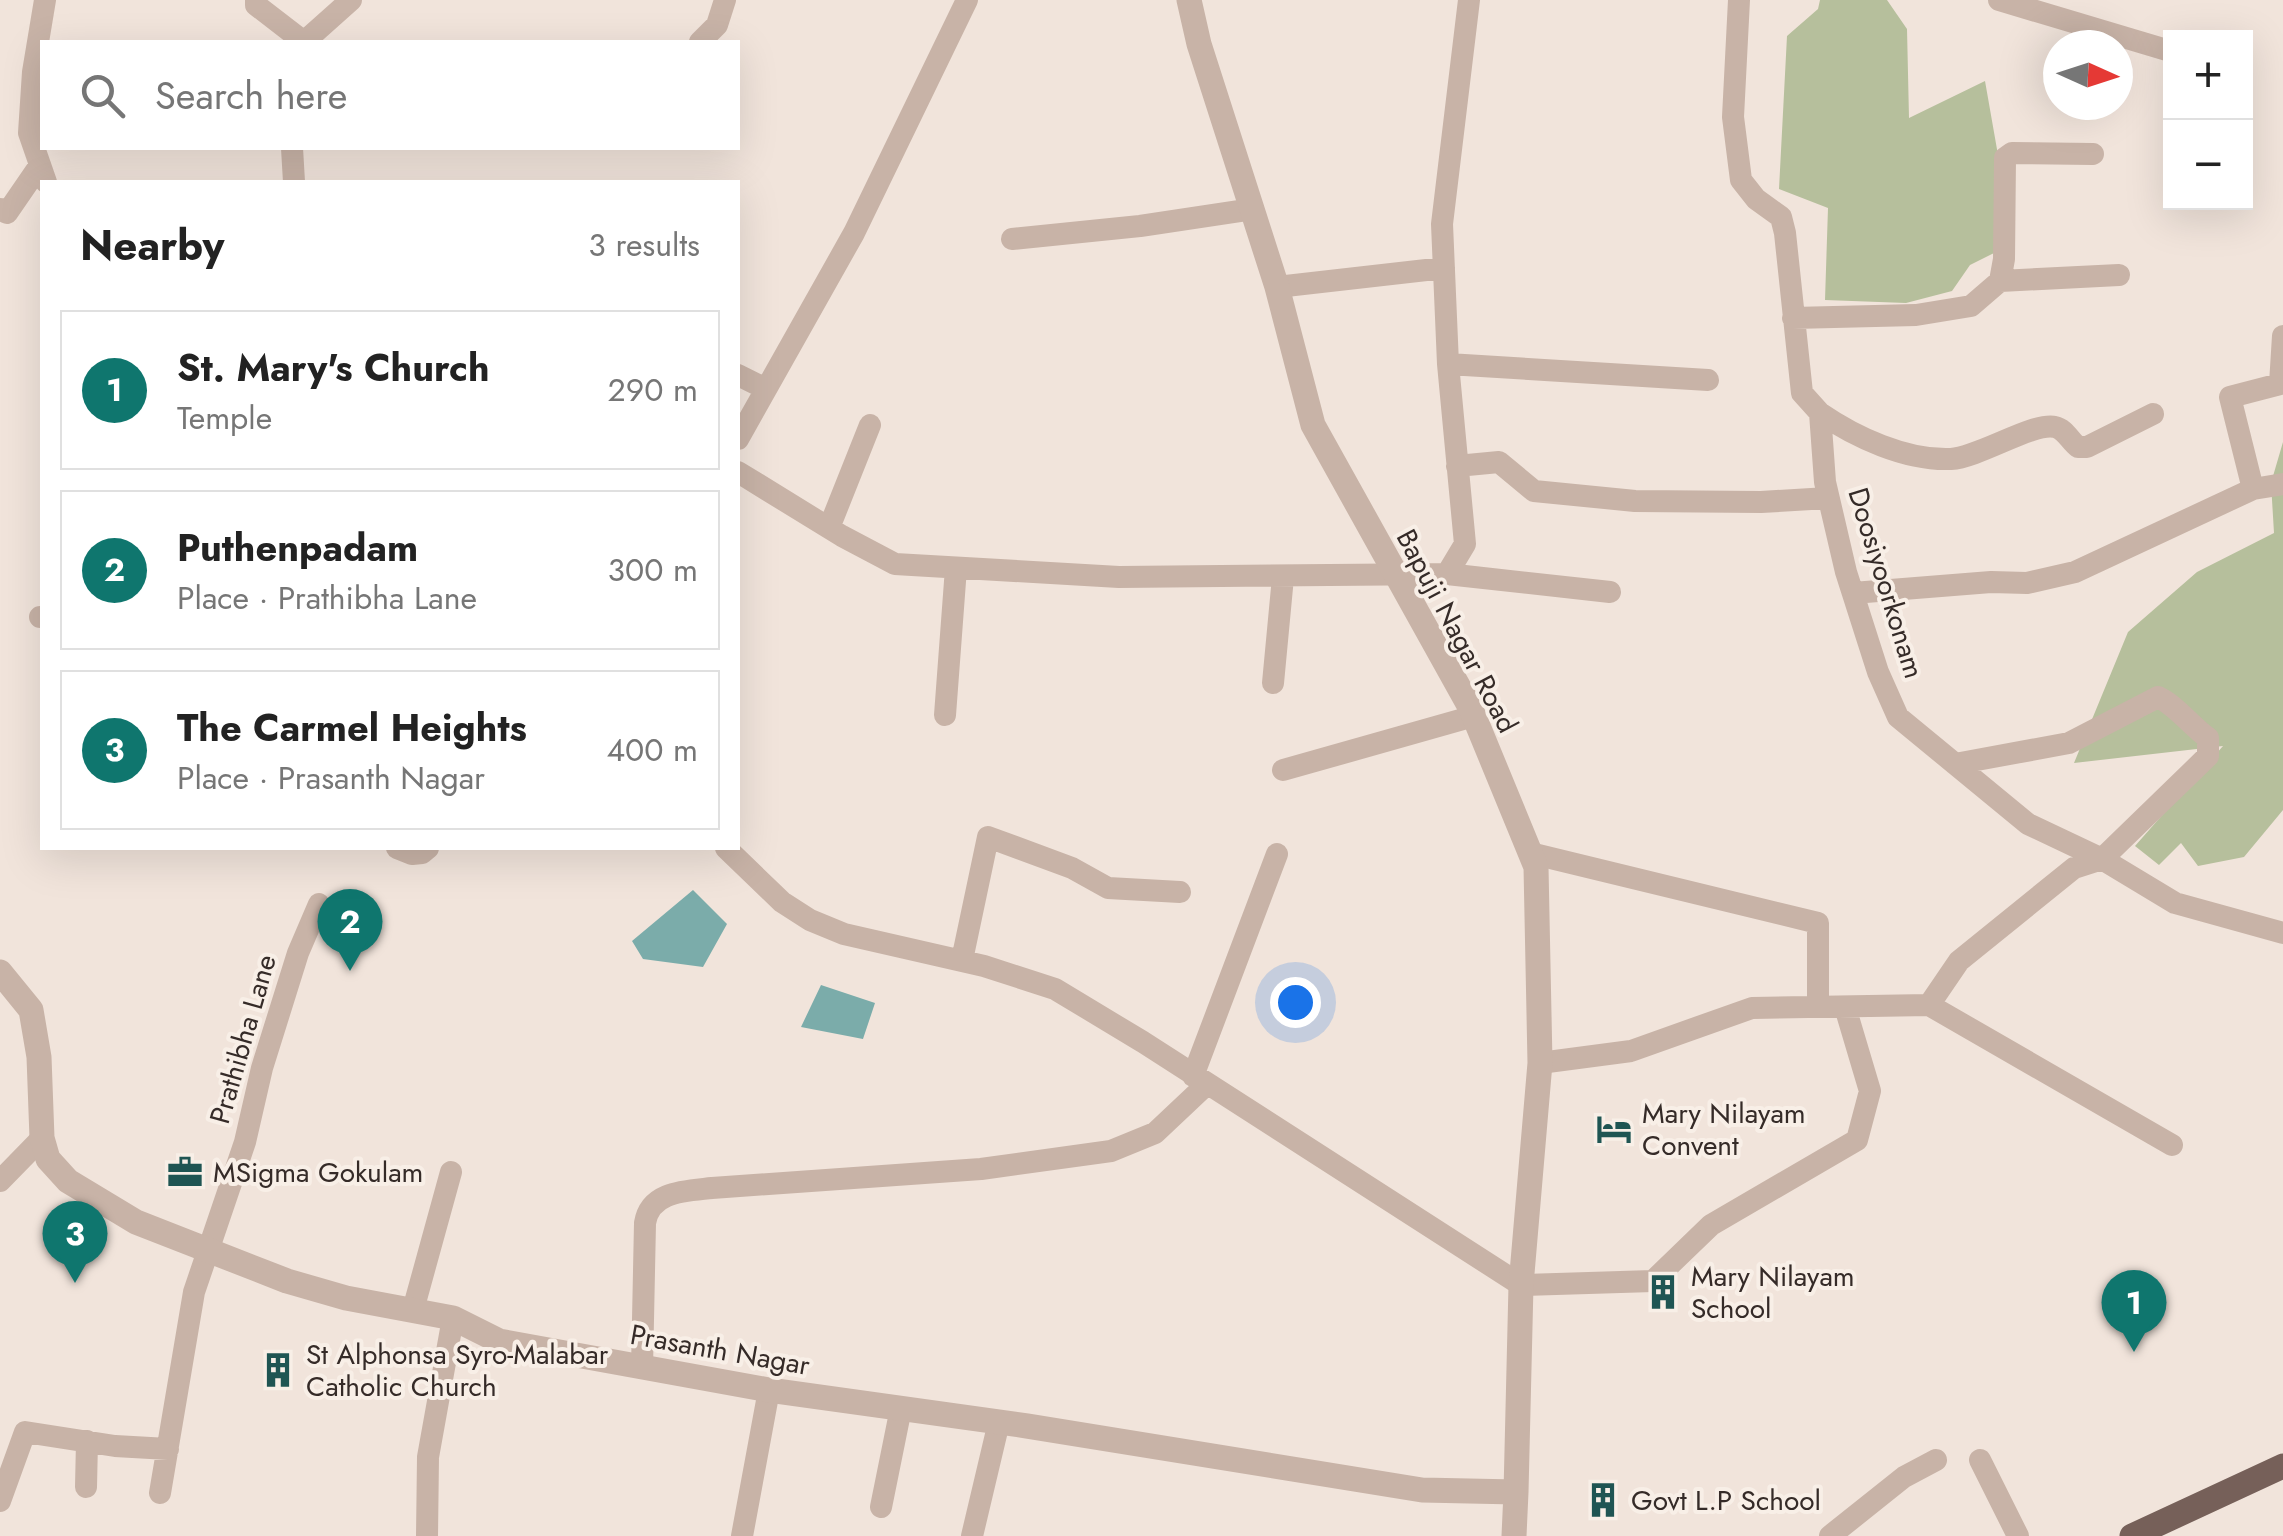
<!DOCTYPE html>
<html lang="en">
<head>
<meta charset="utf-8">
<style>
	:root { --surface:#fff; --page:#f2f2f2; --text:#222; --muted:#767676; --line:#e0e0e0; --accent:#0f766e }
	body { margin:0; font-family:Jost,sans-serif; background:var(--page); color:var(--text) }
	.controls { position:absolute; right:30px; top:30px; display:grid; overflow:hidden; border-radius:0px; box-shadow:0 10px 40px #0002 }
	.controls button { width:90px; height:90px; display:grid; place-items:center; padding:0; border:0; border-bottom:2px solid var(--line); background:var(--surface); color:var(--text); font:50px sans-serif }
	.compass { position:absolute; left:2043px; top:30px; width:90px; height:90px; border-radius:50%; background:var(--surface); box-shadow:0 10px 40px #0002; rotate:93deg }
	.you { position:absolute; left:1295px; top:1002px; width:35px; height:35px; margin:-25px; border:8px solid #fff; border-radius:50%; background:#1a73e8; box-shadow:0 0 0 15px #1a73e833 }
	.badge { display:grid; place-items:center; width:65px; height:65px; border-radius:50%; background:var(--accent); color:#fff; font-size:32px; font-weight:700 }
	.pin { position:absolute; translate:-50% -82px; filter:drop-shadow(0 2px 5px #0008) }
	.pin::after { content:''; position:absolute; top:52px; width:35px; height:30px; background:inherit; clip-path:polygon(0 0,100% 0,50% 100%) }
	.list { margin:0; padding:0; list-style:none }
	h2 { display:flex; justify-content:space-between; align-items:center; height:130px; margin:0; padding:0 40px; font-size:42px }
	h2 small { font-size:32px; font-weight:400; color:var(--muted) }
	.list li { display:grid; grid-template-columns:65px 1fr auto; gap:30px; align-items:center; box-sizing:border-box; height:160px; margin:0 20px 20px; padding:0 20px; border:2px solid var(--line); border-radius:0px }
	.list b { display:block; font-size:38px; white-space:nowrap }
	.list p { margin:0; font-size:32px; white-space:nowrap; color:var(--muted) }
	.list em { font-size:32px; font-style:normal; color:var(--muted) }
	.icon { flex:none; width:55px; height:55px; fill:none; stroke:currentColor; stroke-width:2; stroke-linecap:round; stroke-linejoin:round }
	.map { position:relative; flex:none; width:2283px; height:1536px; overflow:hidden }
	.search { position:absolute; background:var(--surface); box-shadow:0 10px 40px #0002; left:40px; top:40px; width:700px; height:110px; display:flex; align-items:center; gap:25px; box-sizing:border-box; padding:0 35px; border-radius:0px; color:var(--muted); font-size:38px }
	.panel { position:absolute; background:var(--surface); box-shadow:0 10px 40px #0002; left:40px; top:180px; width:700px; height:670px; border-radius:0px }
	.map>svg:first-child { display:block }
</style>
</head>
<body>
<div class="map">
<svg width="2283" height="1536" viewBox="0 0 2283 1536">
	<rect width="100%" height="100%" fill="#f1e4db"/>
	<!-- green -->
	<path fill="#b6bf9c" d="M1820,0H1887L1907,29L1909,118L1985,81L1998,155L1994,253L1970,265L1952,291L1906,303L1825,300L1828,208L1779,189L1787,36L1818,9Z
		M2283,442V810L2244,857L2198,866L2181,843L2159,865L2135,846L2223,746L2074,763L2128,632L2197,572L2274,533L2271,483Z"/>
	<!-- water -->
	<path fill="#7bacaa" d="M693,890L727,924L703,967L643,959L632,941Z
		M821,985L875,1003L863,1039L801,1027Z"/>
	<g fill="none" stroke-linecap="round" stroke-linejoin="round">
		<!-- minor -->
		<path stroke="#c8b3a7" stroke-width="22" d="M45,0L33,72L29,133L46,182
			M256,0V5L304,42
			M1739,0L1733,117L1741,180L1756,199L1781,217L1785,233L1802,393L1820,413L1825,482L1846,572L1878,672L1898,717L2028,824L2102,859L2208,756V738C2191,726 2177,706 2158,697L2069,743L1955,764
			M1999,0L2170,51
			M304,42L351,0
			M700,42L717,25L725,0
			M292,148L294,182
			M0,209L7,213L40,165
			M1012,239L1140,226L1253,209
			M2000,281L2004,259L2005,158L2012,153L2093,154
			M1277,287L1444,268
			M1793,318L1916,315L1971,306L2000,281L2119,275
			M1448,364L1708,380
			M738,375L764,388
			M1820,413C1855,437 1906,461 1951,459C1980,457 2033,422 2055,427C2065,429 2070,441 2078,447H2087L2153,414
			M738,439L854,233L967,0
			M1457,466L1499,462L1534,491L1635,501L1761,502L1828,498
			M738,472L842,536L895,564L1119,577L1447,574L1465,544L1448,364L1442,224L1469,0
			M2253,489L2283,484
			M829,528L870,425
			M1447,574L1610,592
			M1853,593L1991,582L2027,583L2075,572L2253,489L2230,397L2280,384L2283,336
			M40,617H42
			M1273,683L1283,577
			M945,715L956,568
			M1283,770L1474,716
			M397,848L412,854L422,853L428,848
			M726,848L782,902L810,920L844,934L984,966L1055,989L1143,1042L1521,1285L1653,1281L1711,1225L1857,1140L1870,1091L1845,1007
			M1530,853L1818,923V1007
			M962,960L988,837L1072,868L1108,888L1180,892
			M1929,1005L2172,1145
			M1540,1063L1631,1051L1752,1008L1929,1005L1959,961L2074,868L2102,859L2175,903L2283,933
			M1193,1076L1277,854
			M0,1181L42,1138
			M413,1310L451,1172
			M642,1368L645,1223C650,1191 685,1191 712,1188L981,1169L1111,1151L1155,1133L1207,1084
			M1980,1460L2018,1536
			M86,1487L87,1441
			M160,1493L194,1292L245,1142L262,1068L298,953L319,904
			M0,1501L25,1432L115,1446L168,1449
			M881,1507L901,1408
			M427,1536L428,1457L453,1318
			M742,1536L769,1390
			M972,1536L999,1422
			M1830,1536L1904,1477L1936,1460"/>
		<!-- tertiary -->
		<path stroke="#c8b3a7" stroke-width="25" d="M1189,0L1199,44L1277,287L1313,425L1471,709L1536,867L1540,1063L1521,1285L1516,1492
			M0,972L31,1010L39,1057L42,1138L48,1159L68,1181L136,1222L287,1281L346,1298L453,1318L499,1341L769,1390L1027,1426L1422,1490L1516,1492L1514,1536"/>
		<!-- primary -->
		<path stroke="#766059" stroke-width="25" d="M2132,1536L2283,1466"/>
	</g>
	<!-- icons -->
	<defs>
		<symbol id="hotel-bare" viewBox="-9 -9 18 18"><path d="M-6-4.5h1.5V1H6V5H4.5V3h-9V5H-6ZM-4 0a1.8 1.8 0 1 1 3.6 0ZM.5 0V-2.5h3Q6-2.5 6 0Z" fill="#1f5553" stroke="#f8efe7" stroke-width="2.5" paint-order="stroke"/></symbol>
		<symbol id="office-bare" viewBox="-9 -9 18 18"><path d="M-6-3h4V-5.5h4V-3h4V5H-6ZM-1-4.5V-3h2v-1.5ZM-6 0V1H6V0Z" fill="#1f5553" stroke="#f8efe7" stroke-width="2.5" paint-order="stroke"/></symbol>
		<symbol id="building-bare" viewBox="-9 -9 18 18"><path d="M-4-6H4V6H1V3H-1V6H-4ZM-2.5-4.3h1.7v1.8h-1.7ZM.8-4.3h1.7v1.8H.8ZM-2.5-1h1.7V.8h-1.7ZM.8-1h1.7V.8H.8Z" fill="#1f5553" stroke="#f8efe7" stroke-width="2.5" paint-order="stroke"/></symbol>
	</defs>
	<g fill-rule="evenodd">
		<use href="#hotel-bare" x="1589" y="1104" width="50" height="50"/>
		<use href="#office-bare" x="160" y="1147" width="50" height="50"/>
		<use href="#building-bare" x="1638" y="1267" width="50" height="50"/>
		<use href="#building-bare" x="253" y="1345" width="50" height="50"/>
		<use href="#building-bare" x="1578" y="1475" width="50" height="50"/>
	</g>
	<g text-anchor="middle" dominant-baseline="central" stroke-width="8" stroke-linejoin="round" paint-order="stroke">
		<!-- street labels -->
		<g font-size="28" fill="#352b28" stroke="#f8efe7">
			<text transform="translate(1886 583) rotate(73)">Doosiyoorkonam</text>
			<text transform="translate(1457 631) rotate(62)">Bapuji Nagar Road</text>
			<text transform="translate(243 1039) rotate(-74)">Prathibha Lane</text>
			<text transform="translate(720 1350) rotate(10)">Prasanth Nagar</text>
		</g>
		<!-- poi labels -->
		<g font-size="28" fill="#352b28" stroke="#f8efe7" text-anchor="start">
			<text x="1642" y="1113">Mary Nilayam<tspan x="1642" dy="32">Convent</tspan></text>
			<text x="213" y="1172">MSigma Gokulam</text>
			<text x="1691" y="1276">Mary Nilayam<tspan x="1691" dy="32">School</tspan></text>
			<text x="306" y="1354">St Alphonsa Syro-Malabar<tspan x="306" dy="32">Catholic Church</tspan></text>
			<text x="1631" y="1500">Govt L.P School</text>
		</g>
	</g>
</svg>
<div class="controls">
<button>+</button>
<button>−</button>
</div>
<svg class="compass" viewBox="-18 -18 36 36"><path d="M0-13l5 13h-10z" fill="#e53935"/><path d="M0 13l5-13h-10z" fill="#767676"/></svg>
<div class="you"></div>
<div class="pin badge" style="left:2134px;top:1352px">1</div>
<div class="pin badge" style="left:350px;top:971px">2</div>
<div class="pin badge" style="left:75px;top:1283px">3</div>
<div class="search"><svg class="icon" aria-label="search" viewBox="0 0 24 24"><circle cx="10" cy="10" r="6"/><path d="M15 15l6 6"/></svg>Search here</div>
<section class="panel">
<h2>Nearby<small>3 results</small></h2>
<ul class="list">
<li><span class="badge">1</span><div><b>St. Mary's Church</b><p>Temple</p></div><em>290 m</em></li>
<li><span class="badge">2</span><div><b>Puthenpadam</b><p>Place · Prathibha Lane</p></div><em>300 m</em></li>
<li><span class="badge">3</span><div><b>The Carmel Heights</b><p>Place · Prasanth Nagar</p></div><em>400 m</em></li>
</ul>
</section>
</div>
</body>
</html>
